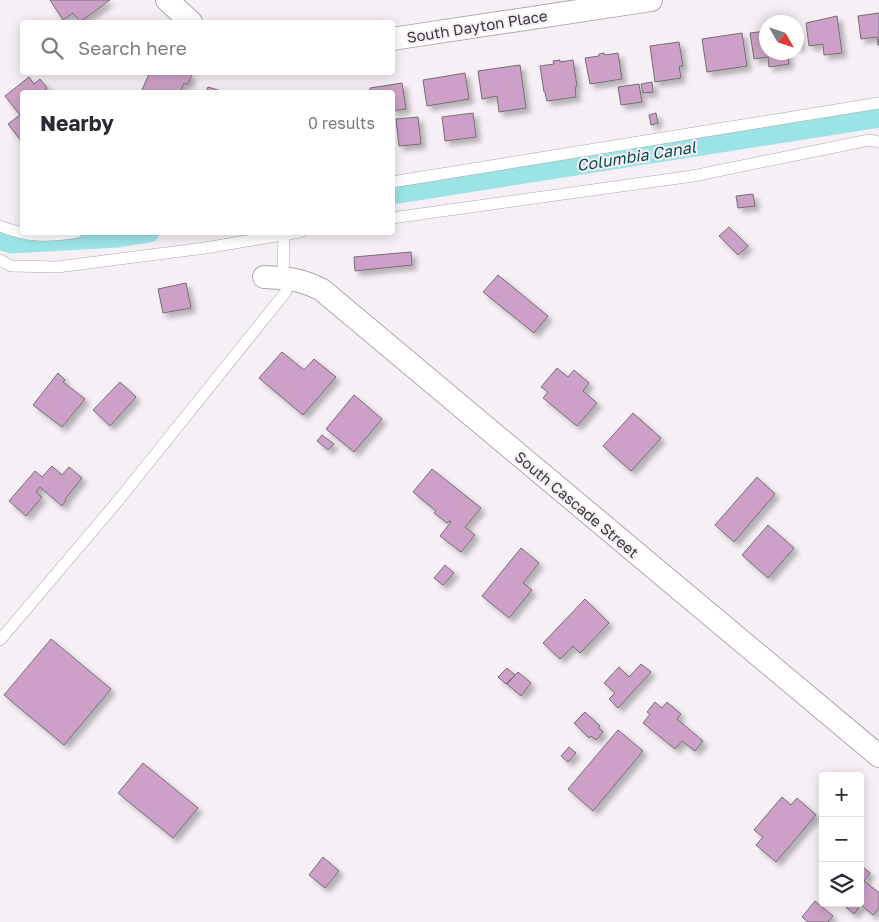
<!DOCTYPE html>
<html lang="en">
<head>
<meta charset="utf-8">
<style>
	:root { --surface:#fff; --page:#f2f2f3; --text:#2b2b33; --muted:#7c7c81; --line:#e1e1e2 }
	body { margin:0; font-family:"Golos Text",sans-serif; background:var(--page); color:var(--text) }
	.controls { position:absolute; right:15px; bottom:15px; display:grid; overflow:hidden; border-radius:5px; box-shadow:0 2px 12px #0003 }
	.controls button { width:45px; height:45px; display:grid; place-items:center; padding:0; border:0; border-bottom:1px solid var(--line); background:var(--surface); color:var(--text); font:25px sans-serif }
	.compass { position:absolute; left:759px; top:15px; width:45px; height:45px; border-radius:50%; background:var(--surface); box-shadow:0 2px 12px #0003; rotate:129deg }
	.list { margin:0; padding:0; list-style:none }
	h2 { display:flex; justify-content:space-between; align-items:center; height:65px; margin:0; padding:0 20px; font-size:21px }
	h2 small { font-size:16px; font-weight:400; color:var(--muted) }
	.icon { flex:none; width:28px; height:28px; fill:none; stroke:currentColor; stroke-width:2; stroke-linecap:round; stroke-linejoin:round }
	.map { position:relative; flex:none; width:879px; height:922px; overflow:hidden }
	.search { position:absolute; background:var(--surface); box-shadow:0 2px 12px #0003; left:20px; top:20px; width:375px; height:55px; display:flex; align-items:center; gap:12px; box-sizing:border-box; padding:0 18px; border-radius:5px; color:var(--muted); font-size:19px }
	.panel { position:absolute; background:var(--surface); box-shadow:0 2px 12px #0003; left:20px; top:90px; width:375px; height:145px; border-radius:5px }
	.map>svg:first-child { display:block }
</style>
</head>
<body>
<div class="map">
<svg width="879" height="922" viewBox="0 0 879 922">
	<defs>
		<filter id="shadow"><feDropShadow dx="4.5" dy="4.5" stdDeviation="2.5" flood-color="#0004"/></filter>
	</defs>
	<rect width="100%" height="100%" fill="#f6eff5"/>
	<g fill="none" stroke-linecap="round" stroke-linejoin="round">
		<!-- canal -->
		<path stroke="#9be4e5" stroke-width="21" d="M392,194L879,117
			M0,239L11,243L118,237L149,232"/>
	</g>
	<!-- building -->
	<path fill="#cda1c7" stroke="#746e73" filter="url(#shadow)" d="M50,0H110L80,22L73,13L63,20Z
		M879,13V45H878L877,37L861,39L858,16Z
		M837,16L842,53L824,55L823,44L809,46L806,23Z
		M796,26L801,46L796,47Z
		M766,31V52H787L789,64L769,67L768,57L754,59L750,33Z
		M742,33L747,66L707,72L702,39Z
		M679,42L683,66H679L681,78L655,82L650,46Z
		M604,53L605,55L618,53L622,79L590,84L585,58L599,56V54Z
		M560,60V62L573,60L577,86L575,87L576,97L547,101L545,92H544L540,66L554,64L553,61Z
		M520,65L526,108L499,112L497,96L482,99L478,71Z
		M150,72H187L192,75L187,85L184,83L180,92H141Z
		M465,73L469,99L427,106L423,80Z
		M29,77L34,84L40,79L47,88L42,92H22V142L8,124L20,115L5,96Z
		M652,82L653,92L643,93L641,84Z
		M402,83L406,109L392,111V92H370V88Z
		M639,84L642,102L621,105L618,87Z
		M208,87L224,92H206Z
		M473,113L476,137L445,141L442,117Z
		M656,113L658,123L651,125L649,115Z
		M418,117L421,144L399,146L396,119Z
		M753,194L755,206L738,208L736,196Z
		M729,227L748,246L738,255L719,236Z
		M411,252L412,265L355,271L354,257Z
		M498,275L548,316L534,333L483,292Z
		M186,283L191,308L163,313L158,289Z
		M282,352L304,370L314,359L336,377L303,415L259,378Z
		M557,368L568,377L574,370L589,383L583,391L597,403L577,426L543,398L548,392L541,387Z
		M58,373L65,380L63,382L85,399L62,427L33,405Z
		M120,382L136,397L110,426L93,410Z
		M354,395L382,419L354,452L326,429Z
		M633,413L661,438L631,471L603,446Z
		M322,435L334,444L328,450L317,441Z
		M52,466L62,475L69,467L82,478L65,499L66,500L62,506L40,487L36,492L42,497L26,516L9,501L35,471L42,477Z
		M432,469L481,508L465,527L475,535L461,552L440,536L451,522L449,521L447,523L434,513L436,511L413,492Z
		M757,477L775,494L734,542L715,525Z
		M768,525L794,548L768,578L742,555Z
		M521,548L539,563L523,583L532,590L509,618L482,596Z
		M445,565L454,573L443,585L434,578Z
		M585,599L609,623L580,653L573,646L560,659L543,643Z
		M51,639L111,689L64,745L4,695Z
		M641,664L651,672L618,708L609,699L615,693L604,683L619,667L629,677Z
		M507,668L515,675L506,684L498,677Z
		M518,672L531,683L521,696L507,684Z
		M655,702L662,708L667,702L681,714L677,719L703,741L695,751L682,741L675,749L643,723L650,714L647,712Z
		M585,712L600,726L598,728L603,732L596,740L591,736L589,738L574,723Z
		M618,730L643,751L593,811L568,789Z
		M569,747L576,753L568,762L561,756Z
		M143,763L198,808L173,838L118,793Z
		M782,797L791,805L797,798L816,815L776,862L756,845L763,837L754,830Z
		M323,857L339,871L325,888L309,875Z
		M862,866L870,873L864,881L879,893V908L873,915L861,905L854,914L841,903H860V868Z
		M815,901L833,916L828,922H808L802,917Z"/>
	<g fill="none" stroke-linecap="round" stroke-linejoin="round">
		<defs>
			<path id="service" d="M392,182L879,103
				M392,218L693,176L869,140L879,142
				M0,226C28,237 48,237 77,232
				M0,260L11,266L57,267L205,248L300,232
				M283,278L284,235
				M0,640L117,502L285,293L292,278"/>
			<path id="minor" d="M167,0L191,22
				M392,39L651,0
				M264,277C287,278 301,279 322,290L879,756"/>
		</defs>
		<!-- service casing -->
		<use href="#service" stroke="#ada7ac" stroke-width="12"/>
		<!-- minor casing -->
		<use href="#minor" stroke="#ada7ac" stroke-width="24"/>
		<!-- service -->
		<use href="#service" stroke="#fff" stroke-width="11"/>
		<!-- minor -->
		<use href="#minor" stroke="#fff" stroke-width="22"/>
	</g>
	<g text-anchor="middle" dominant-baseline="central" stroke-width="4" stroke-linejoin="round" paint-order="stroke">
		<!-- street labels -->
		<g font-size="15" fill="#3c393c" stroke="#f6eff5">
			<text transform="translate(477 26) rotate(-9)">South Dayton Place</text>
			<text transform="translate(577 504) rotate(40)">South Cascade Street</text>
		</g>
		<!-- water labels -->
		<g font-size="16" font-style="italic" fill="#074c4d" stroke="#f6eff5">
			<text transform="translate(636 156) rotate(-9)">Columbia Canal</text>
		</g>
	</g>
</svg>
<div class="controls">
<button>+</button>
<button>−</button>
<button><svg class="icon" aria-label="layers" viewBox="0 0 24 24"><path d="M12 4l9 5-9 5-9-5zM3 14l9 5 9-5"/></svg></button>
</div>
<svg class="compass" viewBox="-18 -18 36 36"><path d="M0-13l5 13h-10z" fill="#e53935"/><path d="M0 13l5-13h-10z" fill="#7c7c81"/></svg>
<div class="search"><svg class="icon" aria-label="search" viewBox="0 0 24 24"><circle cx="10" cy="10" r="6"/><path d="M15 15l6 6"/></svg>Search here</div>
<section class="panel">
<h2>Nearby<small>0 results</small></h2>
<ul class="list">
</ul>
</section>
</div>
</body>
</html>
